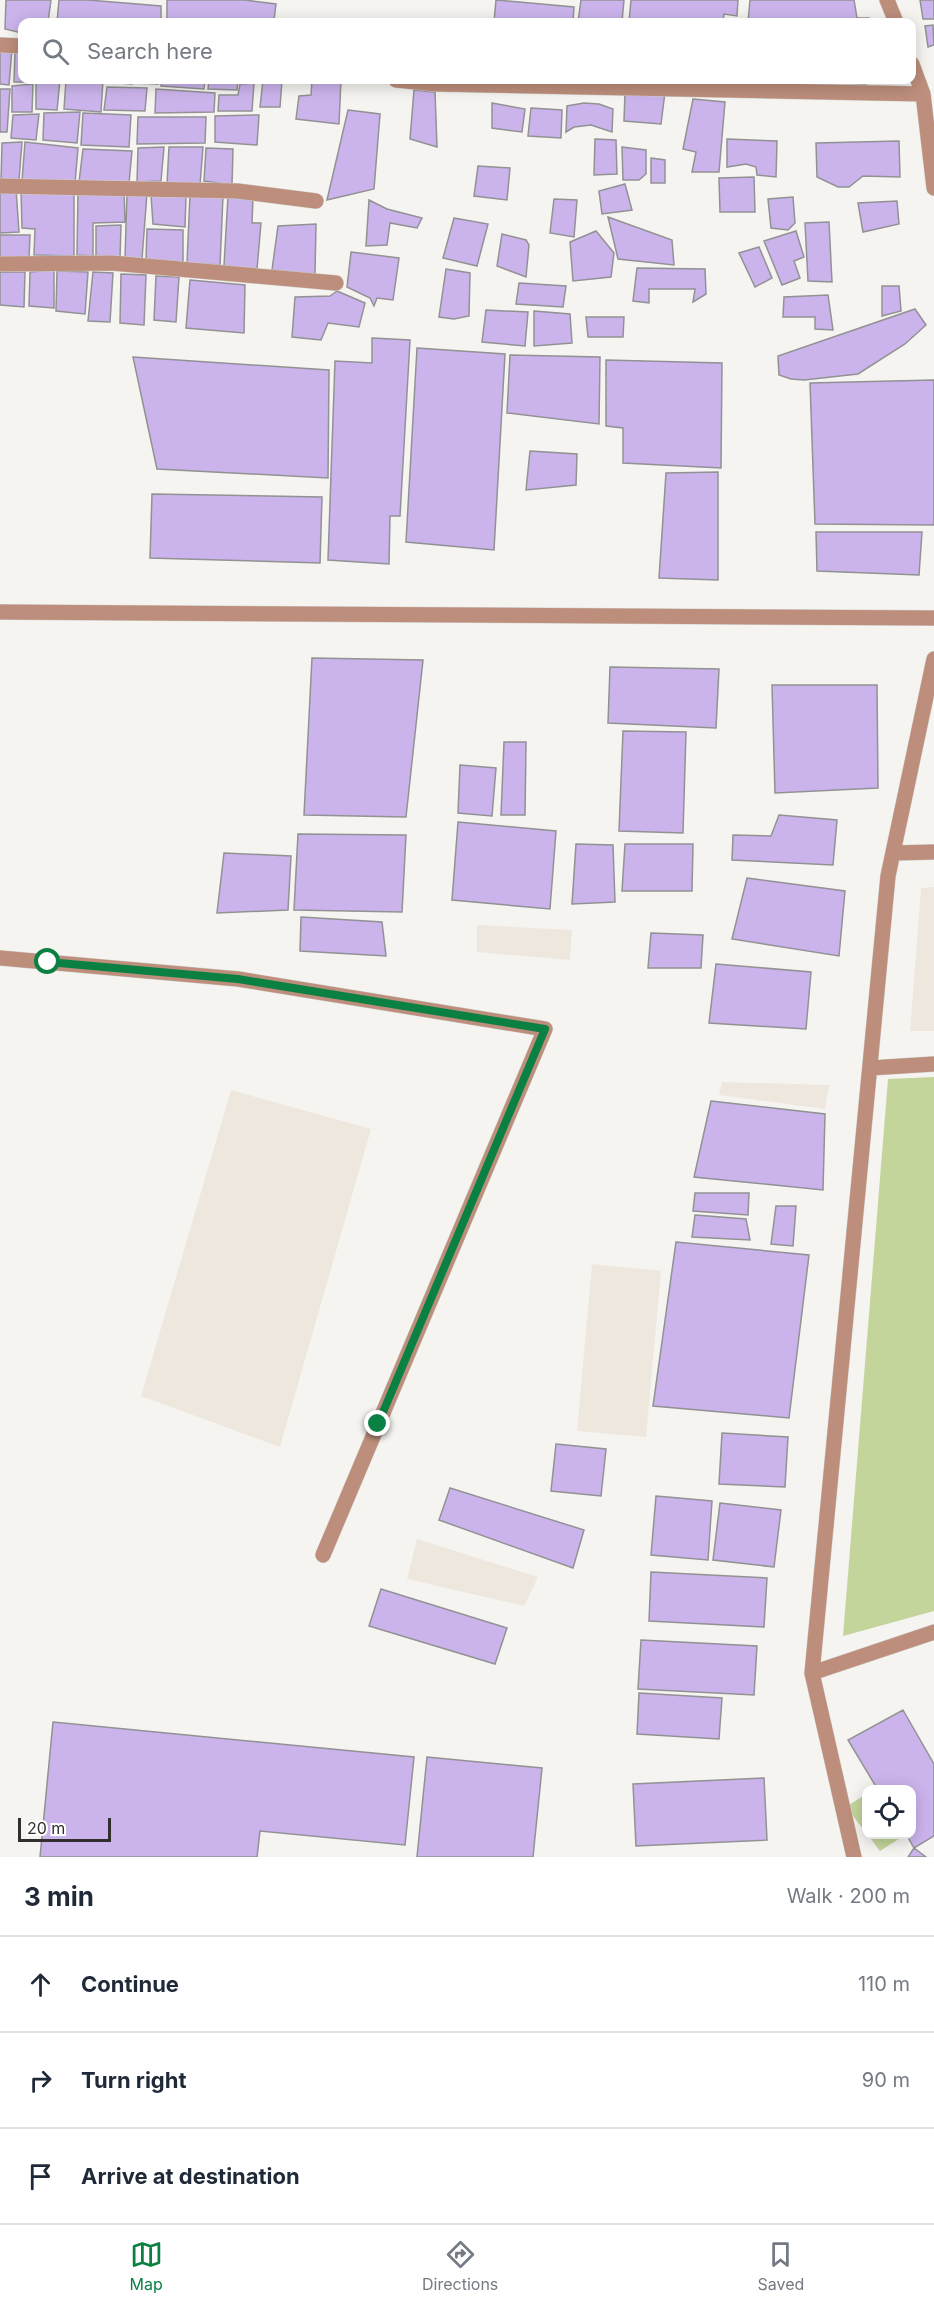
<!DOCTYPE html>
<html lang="en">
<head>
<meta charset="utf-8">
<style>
	:root { --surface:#fff; --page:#f6f6f7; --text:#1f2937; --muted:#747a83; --line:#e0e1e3; --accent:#0b8043 }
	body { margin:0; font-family:Inter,sans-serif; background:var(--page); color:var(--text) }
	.controls { position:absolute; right:18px; bottom:18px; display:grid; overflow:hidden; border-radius:12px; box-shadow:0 3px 15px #0003 }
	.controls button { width:54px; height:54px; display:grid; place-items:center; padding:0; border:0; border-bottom:2px solid var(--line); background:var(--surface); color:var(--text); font:30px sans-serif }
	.scale { position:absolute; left:18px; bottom:15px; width:93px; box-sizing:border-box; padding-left:6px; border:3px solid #302f2e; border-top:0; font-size:16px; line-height:21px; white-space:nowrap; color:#302f2e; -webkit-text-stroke:4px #fff; paint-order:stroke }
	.stop { position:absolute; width:18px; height:18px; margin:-14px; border:4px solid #0b8043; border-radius:50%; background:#fff }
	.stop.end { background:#0b8043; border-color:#fff; box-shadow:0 2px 6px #0008 }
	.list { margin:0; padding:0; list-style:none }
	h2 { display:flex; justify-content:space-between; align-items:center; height:78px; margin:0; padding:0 24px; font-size:26px }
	h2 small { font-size:20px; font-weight:400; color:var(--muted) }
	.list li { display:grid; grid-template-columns:39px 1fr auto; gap:18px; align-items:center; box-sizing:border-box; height:96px; padding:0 24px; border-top:2px solid var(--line) }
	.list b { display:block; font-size:22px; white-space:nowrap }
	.list em { font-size:20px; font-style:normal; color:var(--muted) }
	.icon { flex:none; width:33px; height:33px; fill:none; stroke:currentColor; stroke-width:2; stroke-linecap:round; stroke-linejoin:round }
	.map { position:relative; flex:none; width:934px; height:1857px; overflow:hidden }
	.search { position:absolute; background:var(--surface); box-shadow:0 3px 15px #0003; left:18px; right:18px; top:18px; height:66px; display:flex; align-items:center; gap:15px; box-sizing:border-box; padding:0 21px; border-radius:12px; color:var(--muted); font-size:22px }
	.sheet { height:366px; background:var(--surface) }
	nav { display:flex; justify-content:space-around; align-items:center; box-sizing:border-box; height:84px; border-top:2px solid var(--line); background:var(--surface); font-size:16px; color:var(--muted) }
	nav a { display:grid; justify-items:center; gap:3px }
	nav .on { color:var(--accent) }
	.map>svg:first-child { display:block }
</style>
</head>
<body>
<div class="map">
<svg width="934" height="1857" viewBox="0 0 934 1857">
	<rect width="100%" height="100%" fill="#f6f4f1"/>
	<!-- built -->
	<path fill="#eee7de" d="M934,887V1031H910L921,888Z
		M477,925L572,930L570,960L477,952Z
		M722,1082L829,1085L825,1109L719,1095Z
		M231,1090L371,1129L280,1447L141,1396Z
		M592,1264L661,1271L646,1437L577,1431Z
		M417,1539L538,1577L524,1606L407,1579Z"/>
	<!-- green -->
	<path fill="#c3d59b" d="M934,1077V1611L843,1636L888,1079Z
		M866,1794V1833L846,1807Z
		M868,1835H901L902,1837L880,1851Z"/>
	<!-- building -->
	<path fill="#cbb4ec" stroke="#929194" stroke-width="1.5" d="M6,0H51L48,22H22V33L5,29Z
		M59,0H88L161,6V22H57Z
		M167,0H245L276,4L274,20L296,22H167Z
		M496,0L574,7L573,22H494Z
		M581,0H624L622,22H578Z
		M631,0H738L737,16L724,14L723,22H629Z
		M750,0H854L857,18H869V22H748Z
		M920,0H934V19H923Z
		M933,25L934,45L928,47L925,26Z
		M0,49H12L9,85L0,84Z
		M15,51H22V80H30V82H14Z
		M36,80H60L57,110L36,109Z
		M66,80H103L101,112L64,109Z
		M107,80H132V84L107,82Z
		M135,80H158V84L134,83Z
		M162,80H205L204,89L161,86Z
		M209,80H238L237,90L208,89Z
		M263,80H282L280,107H260Z
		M312,80H341L339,124L296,119L299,96L311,95Z
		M806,80H866V84L806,82Z
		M254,83L252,111H218L219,95H238L240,84Z
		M33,84L32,112H12V86Z
		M107,87L147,88L145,111L104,110Z
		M0,89H10L7,132H0Z
		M156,89L215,93L214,112L155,113Z
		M414,90L435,92L437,147L410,139Z
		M625,92H665L661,124L624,121Z
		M693,99L725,102L719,172H692L696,152L683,149Z
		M492,103L525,109L522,132L492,128Z
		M584,103L599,104L613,109L612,132L591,125L574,127L566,132L567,106Z
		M531,108L562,110L561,138L528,136Z
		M348,110L380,114L374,189L327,200Z
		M80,112L77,143L43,140L44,113Z
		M83,113L131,115L129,147L81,145Z
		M39,114L36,140L11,138L13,115Z
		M259,115L257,145L215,142V116Z
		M138,117H206L205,143L137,144Z
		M595,139L616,140L617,174L594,175Z
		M727,139L777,141L776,177L757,175L756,167L746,164L727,167Z
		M899,141L900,177L863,176L849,187H838L817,177L816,143Z
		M22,142L19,180L1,181L2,143Z
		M25,142L78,148L75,183L22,181Z
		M164,147L161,181L137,182L138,148Z
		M169,147H203L200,185L167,184Z
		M622,147L646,150V174L639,180H623Z
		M206,148L233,149L232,185L204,181Z
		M83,149L132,151L129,183L79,182Z
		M651,158L665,160V183H651Z
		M478,166L510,168L507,200L474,196Z
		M754,177L755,212H720L719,178Z
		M625,184L632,210L602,214L599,191Z
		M16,189L19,232L0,233V191Z
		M21,190L74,191V256L34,255L35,229L22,228Z
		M124,190L125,222L93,223V256L77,255L78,192Z
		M127,193H147L142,259H125Z
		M151,195H186L185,227L153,224Z
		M190,195L223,196L220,265L187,263Z
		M228,196L253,197L252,223H261L257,269L224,266Z
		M793,197L795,223L788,230L771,228L768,199Z
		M554,199L577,200L574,237L550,233Z
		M369,200L387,209L422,218L417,228L390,223L387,245L366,246Z
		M897,201L899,224L863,232L858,203Z
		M608,217L672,240L674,265L618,259Z
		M454,218L488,224L477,266L443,258Z
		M829,222L832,282L808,281L805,223Z
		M316,224L315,274L272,270L278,226Z
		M121,225L120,259L96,258V226Z
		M147,229L183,230V262L146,259Z
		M596,231L614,253L611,277L573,281L570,242Z
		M796,231L804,257L794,261L800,278L782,285L764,241Z
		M502,234L526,240L529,245L526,277L497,266Z
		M0,235H30L29,258H0Z
		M759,247L772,278L755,287L739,253Z
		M351,252L399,258L393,300L377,298L374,306L370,298L347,287Z
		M637,268L705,269L706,294L693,302L695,289H649V303L633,301Z
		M446,269L470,273L469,316L454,319L439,317Z
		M54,270V308L29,306L30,272Z
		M57,271L88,272L85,314L56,311Z
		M0,272H25L24,307L0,305Z
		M93,272L113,273L110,322L88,321Z
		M121,274L146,275L144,325L120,323Z
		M156,276L179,277L176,322L154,320Z
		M190,280L245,285L244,333L186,328Z
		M519,283L566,286L563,307L516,304Z
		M882,286H899L901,311L882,316Z
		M337,291L365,303L359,327L328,323L321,340L292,337L295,297L330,296Z
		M828,295L833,330L815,329V317H783L784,297Z
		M915,309L926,325L905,344L858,374L804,380L791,379L779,375L778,356Z
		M486,310L528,312L525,346L482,342Z
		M534,311L570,314L572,343L534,346Z
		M586,317H624L623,337H588Z
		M372,338L410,340L400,516H390L389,564L328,560L335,361L372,363Z
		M417,348L505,354L494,550L406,542Z
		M510,355L600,357L599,424L507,413Z
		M133,357L329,370L328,478L157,469Z
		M606,360L722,363L721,468L623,463V428L606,426Z
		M934,380V525L815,524L810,383Z
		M530,451L577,454L576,485L526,490Z
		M718,472V580L659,578L666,473Z
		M152,494L322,497L320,563L150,558Z
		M816,532H922L919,575L817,571Z
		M312,658L423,660L406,817L304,815Z
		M610,667L719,669L716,728L608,723Z
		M772,685H877L878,788L775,793Z
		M623,731L686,732L683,833L619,831Z
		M504,742H526L525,815H501Z
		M460,765L496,768L492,816L458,813Z
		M779,815L837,820L833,865L732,860L733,835L771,836Z
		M458,822L556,831L550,909L452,900Z
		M298,834L406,835L402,912L294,910Z
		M576,844L613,845L615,902L572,904Z
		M625,844H693L692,891H622Z
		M224,853L291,856L288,910L217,913Z
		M747,878L845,891L839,956L732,939Z
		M301,917L382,922L386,956L300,951Z
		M651,933L703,935L701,968H648Z
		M716,964L811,972L806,1029L709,1023Z
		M711,1101L825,1114L823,1190L694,1177Z
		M695,1193H749L748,1215L693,1211Z
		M776,1206H796L793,1246L771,1244Z
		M695,1215L746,1219L750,1240L692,1237Z
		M676,1242L809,1255L789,1418L653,1406Z
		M722,1433L788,1437L785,1487L719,1484Z
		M556,1444L606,1449L601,1496L551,1491Z
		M450,1488L584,1530L573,1568L439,1520Z
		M656,1496L712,1501L708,1560L651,1555Z
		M720,1503L781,1510L774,1567L713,1560Z
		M651,1572L767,1578L764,1627L649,1621Z
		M381,1589L507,1628L495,1664L369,1626Z
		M641,1640L757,1646L754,1695L638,1689Z
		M639,1693L722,1698L719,1739L637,1734Z
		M903,1710L934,1764V1836L914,1848L906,1834H912V1790H878L848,1740Z
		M53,1722L414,1757L405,1845L260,1831L257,1857H40Z
		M427,1757L542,1768L533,1857H417Z
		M764,1778L767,1840L636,1846L633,1784Z
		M914,1848L926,1857H908Z"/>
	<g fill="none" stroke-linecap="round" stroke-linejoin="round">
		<defs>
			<path id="minor" d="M887,0L896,22
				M0,45L22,46
				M912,64L923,94L934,188
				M396,80L436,84L923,94
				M0,186L237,191L316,201
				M0,264L112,263L336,283
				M0,612L934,618
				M934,659L888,876L812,1673L934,1632
				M893,853L934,852
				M0,958L238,979L545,1029L323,1555
				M870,1068L934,1064
				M812,1673L854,1857"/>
		</defs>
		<!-- minor casing -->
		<use href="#minor" stroke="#d2d1ce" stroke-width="16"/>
		<!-- minor -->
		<use href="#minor" stroke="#bd8e7b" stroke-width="15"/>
	</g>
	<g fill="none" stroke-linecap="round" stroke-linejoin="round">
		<!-- route -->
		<path stroke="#0b8043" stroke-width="8" d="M48,962L238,979L545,1029L378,1424"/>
	</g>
</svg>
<div class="controls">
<button><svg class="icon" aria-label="locate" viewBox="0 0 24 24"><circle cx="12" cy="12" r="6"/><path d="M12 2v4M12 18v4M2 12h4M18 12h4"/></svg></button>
</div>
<div class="scale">20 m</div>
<div class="stop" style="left:48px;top:962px"></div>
<div class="stop end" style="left:378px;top:1424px"></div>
<div class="search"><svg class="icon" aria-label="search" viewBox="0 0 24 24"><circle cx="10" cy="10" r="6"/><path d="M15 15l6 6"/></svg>Search here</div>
</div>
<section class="sheet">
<h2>3 min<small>Walk · 200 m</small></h2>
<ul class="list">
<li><svg class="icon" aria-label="ahead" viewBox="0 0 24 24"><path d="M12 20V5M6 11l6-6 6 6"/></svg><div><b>Continue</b></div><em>110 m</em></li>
<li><svg class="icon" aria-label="right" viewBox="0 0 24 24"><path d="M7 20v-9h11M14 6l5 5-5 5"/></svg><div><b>Turn right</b></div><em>90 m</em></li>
<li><svg class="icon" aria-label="arrive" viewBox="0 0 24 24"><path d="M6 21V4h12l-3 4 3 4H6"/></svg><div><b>Arrive at destination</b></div></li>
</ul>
</section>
<nav>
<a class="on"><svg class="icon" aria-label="map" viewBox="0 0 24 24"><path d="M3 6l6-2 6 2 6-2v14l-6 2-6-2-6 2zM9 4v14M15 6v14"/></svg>Map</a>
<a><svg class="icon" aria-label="directions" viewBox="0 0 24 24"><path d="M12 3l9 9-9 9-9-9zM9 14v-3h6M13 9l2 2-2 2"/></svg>Directions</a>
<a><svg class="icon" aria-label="saved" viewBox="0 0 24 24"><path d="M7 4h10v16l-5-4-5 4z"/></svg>Saved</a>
</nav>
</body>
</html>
